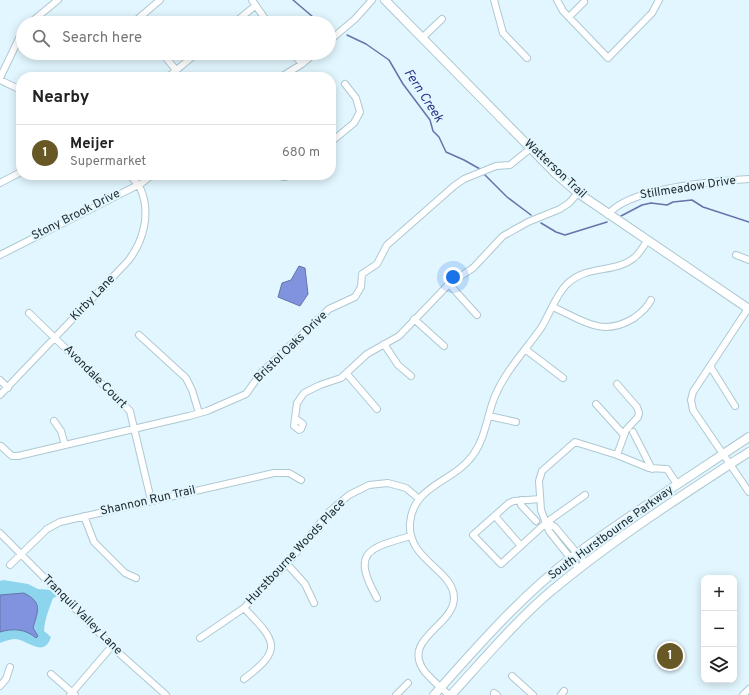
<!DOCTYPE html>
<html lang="en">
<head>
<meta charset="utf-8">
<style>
	:root { --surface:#fff; --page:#f2f2f2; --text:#222; --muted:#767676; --line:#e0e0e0; --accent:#675825 }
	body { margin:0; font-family:Overpass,sans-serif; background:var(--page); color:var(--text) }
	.controls { position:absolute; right:12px; bottom:12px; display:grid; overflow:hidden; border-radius:8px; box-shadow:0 2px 10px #0003 }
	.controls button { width:36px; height:36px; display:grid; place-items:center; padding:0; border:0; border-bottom:1px solid var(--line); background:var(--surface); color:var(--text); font:20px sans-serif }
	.you { position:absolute; left:453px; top:277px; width:14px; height:14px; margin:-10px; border:3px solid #fff; border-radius:50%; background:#1a73e8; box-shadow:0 0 0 6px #1a73e833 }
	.badge { display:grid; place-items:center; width:26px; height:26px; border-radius:50%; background:var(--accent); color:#fff; font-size:13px; font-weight:700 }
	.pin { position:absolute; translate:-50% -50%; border:2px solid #fff; box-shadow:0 1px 4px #0006 }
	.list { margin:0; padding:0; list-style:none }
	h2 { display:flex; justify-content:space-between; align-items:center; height:52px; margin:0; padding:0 16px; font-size:17px }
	h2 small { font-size:13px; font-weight:400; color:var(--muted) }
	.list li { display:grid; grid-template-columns:26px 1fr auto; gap:12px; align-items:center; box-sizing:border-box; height:56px; padding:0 16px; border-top:1px solid var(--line) }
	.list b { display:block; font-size:15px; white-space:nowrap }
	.list p { margin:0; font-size:13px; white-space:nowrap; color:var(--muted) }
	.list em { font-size:13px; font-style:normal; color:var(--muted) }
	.icon { flex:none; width:22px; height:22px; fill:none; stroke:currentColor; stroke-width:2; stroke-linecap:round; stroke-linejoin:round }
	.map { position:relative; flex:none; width:749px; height:695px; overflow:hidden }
	.search { position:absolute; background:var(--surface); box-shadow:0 2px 10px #0003; left:16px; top:16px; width:320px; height:44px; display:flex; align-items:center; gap:10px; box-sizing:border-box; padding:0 14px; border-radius:22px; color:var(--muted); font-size:15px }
	.panel { position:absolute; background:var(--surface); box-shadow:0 2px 10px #0003; left:16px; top:72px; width:320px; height:108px; border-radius:16px }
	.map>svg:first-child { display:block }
</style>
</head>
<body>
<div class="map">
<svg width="749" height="695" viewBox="0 0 749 695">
	<rect width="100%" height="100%" fill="#e1f6fe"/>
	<!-- green -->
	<path fill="#8cd5ed" d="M3,580L28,584L38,589L53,590L59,596L53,598C49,609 45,618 44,631L51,637C44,658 29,641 16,639C11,639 5,641 0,643V581Z"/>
	<!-- water -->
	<path fill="#8193df" stroke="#6474aa" d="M299,266L305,268L308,294L300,306L278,297L282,283L291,280Z
		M24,593C43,603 38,610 33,628L38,636L36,638C26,629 13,628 0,632V595Z"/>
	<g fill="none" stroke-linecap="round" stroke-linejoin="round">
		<!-- stream -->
		<path stroke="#6474aa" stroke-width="1.5" d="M293,0L313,17L323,23
			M329,27L331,28
			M347,35L366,44L389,60L403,84L430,120L433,131L439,137L446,152L464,160L480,169
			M484,174L507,197L531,215
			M621,216L642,205L651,203L667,205L673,202L692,200L703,207L749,222
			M541,223L556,232L565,235L607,222"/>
		<defs>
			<path id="minor" d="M252,0L268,23
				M494,0L503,33L527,58
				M557,0L563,11L608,58L652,13L659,0
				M569,17L584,2
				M30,23L58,0
				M133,23L160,0
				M234,23L255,6
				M422,38L442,19
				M329,41L355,19L372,0
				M162,53L176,70
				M293,53L302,64
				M168,77L197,53
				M281,77L302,64L315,53
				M0,78L23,30
				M0,80L21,90
				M331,142L354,123L360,112L356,98L345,84
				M274,175L285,177L291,175
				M0,183L21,172
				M608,215C627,188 717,181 749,179
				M0,255L142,183L152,175
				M736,255L749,260
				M449,284L477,315
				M553,307C582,320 602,338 634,318C641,313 647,308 651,300
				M749,307L693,392L691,400L693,410L749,492
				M29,313L130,411L151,500
				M414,319L444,346
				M139,335L186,378L192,390L199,413
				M384,344L398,365L411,376
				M525,349L563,378
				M710,366L735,406
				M347,374L377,409
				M0,380L8,388
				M617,384L637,407L639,413L638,417L626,430L617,455
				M0,395L128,261C143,242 151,214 141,190C139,184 133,180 130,175
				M596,404L624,435
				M489,416L516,422
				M296,419L303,424L301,429L299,430L294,426L297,403L304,393L320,385L341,378L367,354L399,336L449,284L473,268L503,236L528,222L560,209L569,203L578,193
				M54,421L61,431L65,445
				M633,432L652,469
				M1,446L12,456H18L189,416L207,411L246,394L261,373L329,309L355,297L361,287L362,274L377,264L387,245L454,186L464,179L496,166L510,165L531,148
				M540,499L514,501L509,503L473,535L501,564L547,522L585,495
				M521,500V505L536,521
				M84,516L94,542L125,573L136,578
				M495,516L521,546
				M547,522L555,527L586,564
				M0,533L120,654L166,695
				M287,564L305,584L314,603
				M10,565L47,529L60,522L274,473H289L301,480
				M579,569L549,531L541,510L539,481L542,471L575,442L617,455L649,468L667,469L677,484
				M377,598C351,552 368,548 411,536
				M244,608C276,641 284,649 244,679
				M200,638L244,608L266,583L287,564L330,511L349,495L369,485L388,483L406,488L418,498
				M51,674L75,695
				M512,676L533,695
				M0,686L6,679L10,667
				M494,693L497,695
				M70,695L112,646
				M396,695L408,683
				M449,695C441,688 432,680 425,672C400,639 454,626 454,598C454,570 407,560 410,523C413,485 454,482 473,455C486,437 487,415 495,396C506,370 525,351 541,328C550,314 555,296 567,284C588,264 614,274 634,258C639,254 643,247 647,241
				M561,695L564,691
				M743,695L749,689"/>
			<path id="major" d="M385,0L556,174L578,193L749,309
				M434,695C477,647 520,597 571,558C629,515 689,477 749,437
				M451,695C483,660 514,623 550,592C612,540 681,496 749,452"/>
		</defs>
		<!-- minor casing -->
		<use href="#minor" stroke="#aec8d2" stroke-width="8"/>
		<!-- major casing -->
		<use href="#major" stroke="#aec8d2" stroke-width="10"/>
		<!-- minor -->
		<use href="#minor" stroke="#fff" stroke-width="6"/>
		<!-- major -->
		<use href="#major" stroke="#fff" stroke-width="8"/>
	</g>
	<g text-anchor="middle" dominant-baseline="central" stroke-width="4" stroke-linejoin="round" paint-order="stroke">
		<!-- street labels -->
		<g font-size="12" fill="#212c2f" stroke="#e1f6fe">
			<text transform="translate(555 169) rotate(43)">Watterson Trail</text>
			<text transform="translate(688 188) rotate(-9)">Stillmeadow Drive</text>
			<text transform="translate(76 215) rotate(-27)">Stony Brook Drive</text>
			<text transform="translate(93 298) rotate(-46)">Kirby Lane</text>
			<text transform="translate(291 347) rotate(-44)">Bristol Oaks Drive</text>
			<text transform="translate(95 377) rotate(45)">Avondale Court</text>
			<text transform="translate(148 501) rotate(-13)">Shannon Run Trail</text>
			<text transform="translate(611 533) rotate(-36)">South Hurstbourne Parkway</text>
			<text transform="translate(296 552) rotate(-47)">Hurstbourne Woods Place</text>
			<text transform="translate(82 615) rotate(45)">Tranquil Valley Lane</text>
		</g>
		<!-- water labels -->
		<g font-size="13" font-style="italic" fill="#293189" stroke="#e1f6fe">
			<text transform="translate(423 96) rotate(57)">Fern Creek</text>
		</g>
	</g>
</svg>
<div class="controls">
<button>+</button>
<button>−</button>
<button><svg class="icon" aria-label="layers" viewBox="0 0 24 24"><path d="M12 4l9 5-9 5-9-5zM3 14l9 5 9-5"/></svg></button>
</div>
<div class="you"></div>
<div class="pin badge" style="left:670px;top:656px">1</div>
<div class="search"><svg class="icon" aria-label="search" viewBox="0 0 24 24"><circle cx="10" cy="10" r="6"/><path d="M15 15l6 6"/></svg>Search here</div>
<section class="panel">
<h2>Nearby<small></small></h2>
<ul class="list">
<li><span class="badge">1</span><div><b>Meijer</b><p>Supermarket</p></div><em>680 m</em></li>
</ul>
</section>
</div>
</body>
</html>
